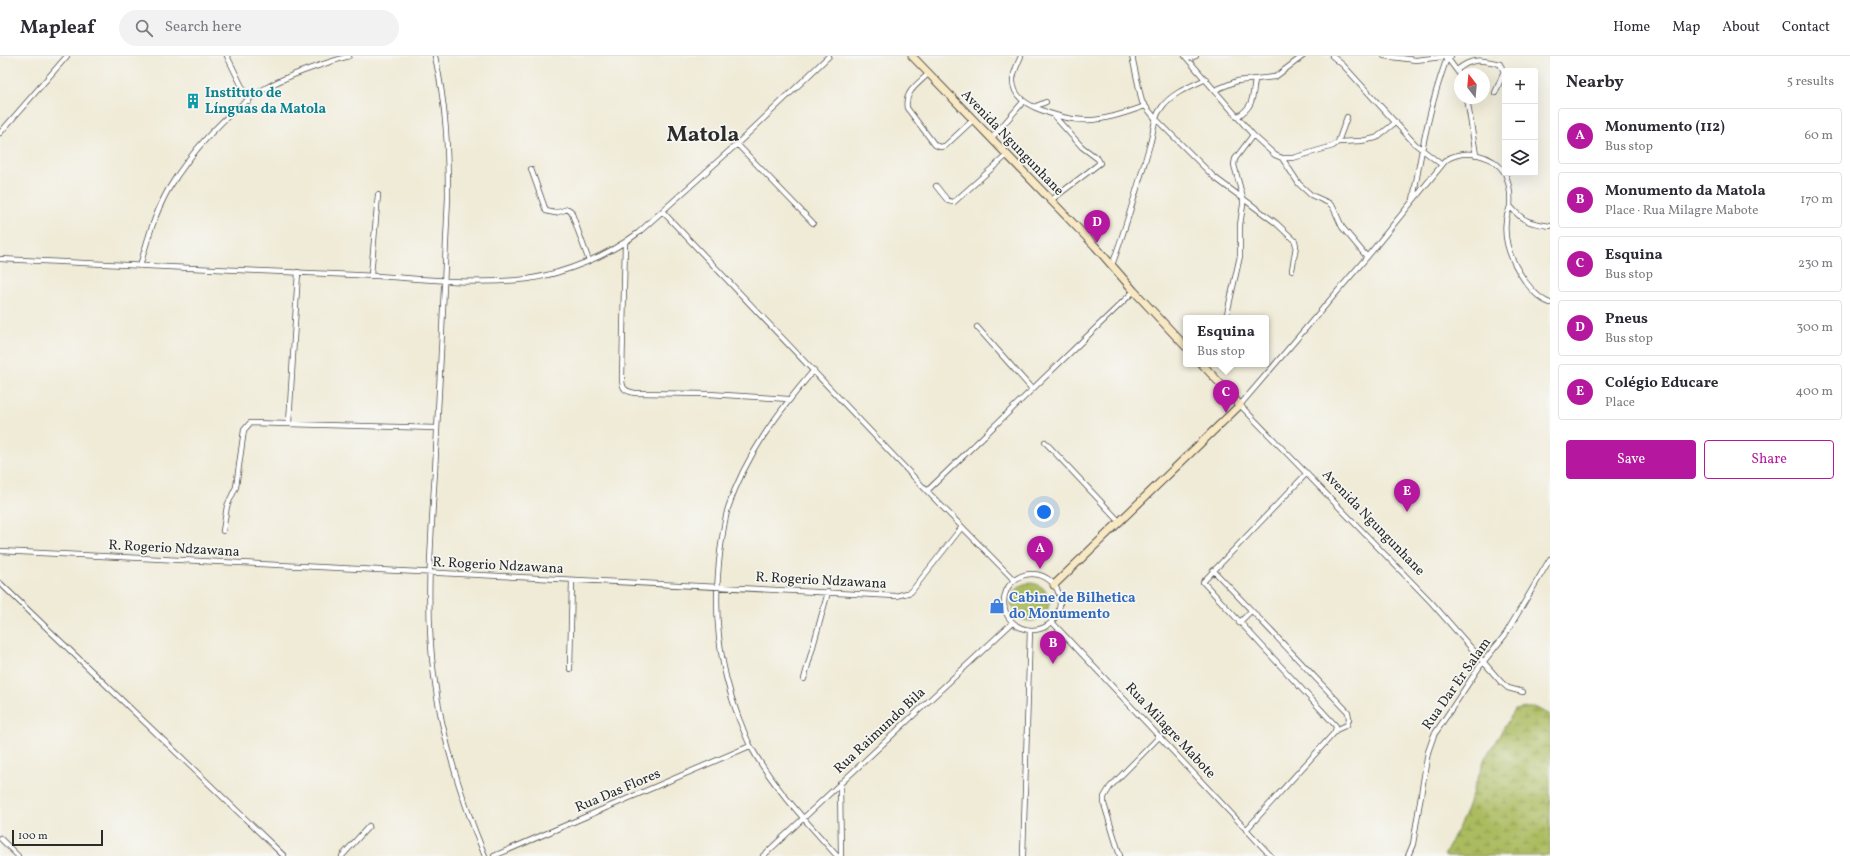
<!DOCTYPE html>
<html lang="en">
<head>
<meta charset="utf-8">
<style>
	:root { --surface:#fff; --page:#f2f2f3; --text:#2b2b33; --muted:#7c7c81; --line:#e1e1e2; --accent:#b5179e }
	body { margin:0; font-family:Vollkorn,serif; background:var(--page); color:var(--text) }
	.controls { position:absolute; right:12px; top:12px; display:grid; overflow:hidden; border-radius:4px; box-shadow:0 4px 16px #0002 }
	.controls button { width:36px; height:36px; display:grid; place-items:center; padding:0; border:0; border-bottom:1px solid var(--line); background:var(--surface); color:var(--text); font:20px sans-serif }
	.compass { position:absolute; left:1454px; top:12px; width:36px; height:36px; border-radius:50%; background:var(--surface); box-shadow:0 4px 16px #0002; rotate:344deg }
	.scale { position:absolute; left:12px; bottom:10px; width:91px; box-sizing:border-box; padding-left:4px; border:2px solid #2b2b2b; border-top:0; font-size:11px; line-height:14px; white-space:nowrap; color:#2b2b2b; -webkit-text-stroke:3px #f6f6f2; paint-order:stroke }
	.you { position:absolute; left:1044px; top:456px; width:14px; height:14px; margin:-10px; border:3px solid #fff; border-radius:50%; background:#1a73e8; box-shadow:0 0 0 6px #1a73e833 }
	.badge { display:grid; place-items:center; width:26px; height:26px; border-radius:50%; background:var(--accent); color:#fff; font-size:13px; font-weight:700 }
	.pin { position:absolute; translate:-50% -33px; filter:drop-shadow(0 1px 2px #0008) }
	.pin::after { content:''; position:absolute; top:21px; width:14px; height:12px; background:inherit; clip-path:polygon(0 0,100% 0,50% 100%) }
	.popup { position:absolute; left:1183px; top:259px; width:86px; height:52px; box-sizing:border-box; display:grid; place-content:center; border-radius:4px; background:var(--surface); filter:drop-shadow(0 1px 3px #0005); font-size:13px; white-space:nowrap; color:var(--muted) }
	.popup b { font-size:15px; color:var(--text) }
	.popup::after { content:''; position:absolute; left:50%; top:100%; margin-left:-8px; border:8px solid transparent; border-top-color:var(--surface) }
	.list { margin:0; padding:0; list-style:none }
	h2 { display:flex; justify-content:space-between; align-items:center; height:52px; margin:0; padding:0 16px; font-size:17px }
	h2 small { font-size:13px; font-weight:400; color:var(--muted) }
	.list li { display:grid; grid-template-columns:26px 1fr auto; gap:12px; align-items:center; box-sizing:border-box; height:56px; margin:0 8px 8px; padding:0 8px; border:1px solid var(--line); border-radius:4px }
	.list b { display:block; font-size:15px; white-space:nowrap }
	.list p { margin:0; font-size:13px; white-space:nowrap; color:var(--muted) }
	.list em { font-size:13px; font-style:normal; color:var(--muted) }
	.actions { display:flex; gap:8px; padding:12px 16px }
	.actions a { flex:1; padding:9px 0; border:1px solid var(--accent); border-radius:4px; text-align:center; font-size:14px; color:var(--accent) }
	.actions .main { background:var(--accent); color:#fff }
	.icon { flex:none; width:22px; height:22px; fill:none; stroke:currentColor; stroke-width:2; stroke-linecap:round; stroke-linejoin:round }
	.map { position:relative; flex:none; width:1550px; height:800px; overflow:hidden }
	header { display:flex; align-items:center; gap:24px; box-sizing:border-box; height:56px; padding:0 20px; background:var(--surface); border-bottom:1px solid var(--line) }
	header strong { font-size:19px }
	nav { display:flex; gap:22px; margin-inline-start:auto; font-size:14px }
	.search { width:280px; height:36px; background:var(--page); display:flex; align-items:center; gap:10px; box-sizing:border-box; padding:0 14px; border-radius:22px; color:var(--muted); font-size:15px }
	main { display:flex }
	aside { flex:1; background:var(--surface) }
	.map>svg:first-child { display:block }
</style>
</head>
<body>
<header>
<strong>Mapleaf</strong>
<div class="search"><svg class="icon" aria-label="search" viewBox="0 0 24 24"><circle cx="10" cy="10" r="6"/><path d="M15 15l6 6"/></svg>Search here</div>
<nav><a>Home</a><a>Map</a><a>About</a><a>Contact</a></nav>
</header>
<main>
<div class="map">
<svg width="1550" height="800" viewBox="0 0 1550 800">
	<defs>
		<pattern id="wetland-marsh" width="20" height="14" patternUnits="userSpaceOnUse"><rect width="20" height="14" fill="#abbb5f"/><path d="M1 5h8M5 5V1M11 12h8M15 12V8" fill="none" stroke="#8b984f"/></pattern>
	</defs>
	<rect width="100%" height="100%" fill="#f6f6f2"/>
	<filter id="ink" filterUnits="userSpaceOnUse"><feTurbulence type="fractalNoise" baseFrequency=".025" numOctaves="2"/><feDisplacementMap in="SourceGraphic" scale="8" xChannelSelector="R" yChannelSelector="G"/><feConvolveMatrix kernelMatrix="1 2 1 2 8 2 1 2 1" color-interpolation-filters="sRGB"/></filter>
	<filter id="wash" filterUnits="userSpaceOnUse"><feTurbulence type="fractalNoise" baseFrequency=".012" numOctaves="4" result="noise"/><feDisplacementMap in="SourceGraphic" scale="16" xChannelSelector="R" yChannelSelector="G"/><feGaussianBlur stdDeviation="0.9" result="paint"/><feColorMatrix in="noise" values="0 0 0 0 0 0 0 0 0 0 0 0 0 0 0 0 0 1.4 0 .05"/><feComposite in="paint" operator="in"/></filter>
	<g filter="url(#wash)">
		<rect width="100%" height="100%" fill="#f0ebd7"/>
		<!-- wetland -->
		<path fill="url(#wetland-marsh)" stroke="#6b7345" d="M1533,651L1549,658L1550,662V800H1444L1464,760L1485,702L1515,654Z"/>
		<!-- park -->
		<path fill="#abbb5f" stroke="#6b7345" d="M1011 546a19 19 0 1 1 38 0a19 19 0 1 1-38 0Z"/>
	</g>
	<g filter="url(#ink)">
		<g fill="none" stroke-linecap="round" stroke-linejoin="round">
			<defs>
				<path id="street" d="M227,0L249,45
					M435,0C446,50 448,90 448,141C444,232 440,324 435,415C431,483 425,552 434,620C442,683 461,742 485,800
					M1021,0C1018,8 1012,18 1013,26C1014,40 1025,47 1036,52C1080,71 1102,66 1145,50
					M1132,0L1142,46L1155,62L1214,121L1276,167L1295,185L1296,190L1292,214
					M1185,0L1253,79L1275,99L1282,102H1293L1333,90L1338,86L1361,85L1376,82L1396,66
					M1332,0L1343,9L1415,88L1442,109
					M1384,0L1416,4L1451,0
					M1446,0L1460,19
					M1188,3L1196,0
					M1457,14C1472,1 1482,4 1500,8L1504,16L1495,37
					M928,18C918,28 904,36 907,52L935,89L940,91L945,90L973,64
					M1215,34L1237,25L1275,21L1303,0
					M1467,42L1476,99
					M1034,51L1046,46
					M1237,61C1254,50 1252,43 1255,24
					M0,77L67,0
					M991,83L1023,46
					M1338,86L1347,61
					M737,88L813,167
					M1282,102L1299,128L1311,139L1329,147L1333,151L1342,171L1367,201
					M531,113L546,155L555,157L568,153L571,155L589,205
					M1505,117C1492,98 1465,92 1446,104L1367,201L1240,349L1431,546L1501,626L1508,632L1523,636
					M1505,117C1509,127 1511,140 1510,150C1509,155 1506,160 1506,165C1503,187 1513,208 1525,225C1532,234 1539,243 1550,247
					M936,130L948,145L954,146L1007,99
					M1413,144C1421,96 1430,48 1447,2
					M1050,145L1100,107L1098,103L1082,91L1055,61
					M1510,150C1523,166 1530,167 1550,170
					M663,156L927,435L1014,524
					M625,187L622,322C622,332 624,335 635,337L709,338L789,343
					M0,203C118,209 237,214 355,219C413,221 470,230 528,223C566,217 607,200 638,177L737,88L829,0
					M1112,209C1127,169 1138,129 1150,88C1154,75 1153,62 1162,51C1172,37 1191,30 1206,23
					M140,210C147,185 155,157 168,134C190,97 227,55 264,33C290,18 320,9 349,0
					M371,219L378,139
					M1226,262L1240,200V169L1243,149V142L1234,109L1235,103L1253,79
					M977,271L1032,333
					M814,314C779,355 745,400 728,452C724,466 722,482 720,497C713,556 718,607 739,663C743,672 746,682 751,691C773,731 807,766 837,800
					M289,367L298,216
					M1045,386L1119,465
					M927,435L1134,235
					M223,475L227,450L236,431L244,374L250,367L437,372
					M0,495L896,540L911,536L962,471
					M1213,514L1348,656L1349,663L1347,669L1336,674
					M1004 546a28 28 0 1 1 56 0a28 28 0 1 1-56 0Z
					M0,527L284,800
					M1052,566L1271,800
					M1239,567L1251,555
					M570,613L572,525
					M804,623L828,536
					M840,727L841,800
					M1246,774L1335,676L1336,670L1203,526L1307,417
					M0,782L18,800
					M342,800L369,770
					M494,800L750,690
					M763,800L1012,567
					M1023,800L1030,574
					M1120,800L1104,748V741L1110,731L1160,680
					M1408,800L1413,788L1428,696L1434,679L1480,610L1505,579L1550,503"/>
				<path id="secondary" d="M912,0L1095,190L1134,235L1186,291
					M1054,529L1240,349L1202,308"/>
			</defs>
			<!-- street casing -->
			<use href="#street" stroke="#494845" stroke-width="6"/>
			<!-- secondary casing -->
			<use href="#secondary" stroke="#494845" stroke-width="9"/>
			<!-- street -->
			<use href="#street" stroke="#fff" stroke-width="4.5"/>
			<!-- secondary -->
			<use href="#secondary" stroke="#f8e8c3" stroke-width="7"/>
		</g>
	</g>
	<!-- icons -->
	<defs>
		<symbol id="building-bare" viewBox="-9 -9 18 18"><path d="M-4-6H4V6H1V3H-1V6H-4ZM-2.5-4.3h1.7v1.8h-1.7ZM.8-4.3h1.7v1.8H.8ZM-2.5-1h1.7V.8h-1.7ZM.8-1h1.7V.8H.8Z" fill="#0f9aa8" stroke="#f6f6f2" stroke-width="2.5" paint-order="stroke"/></symbol>
		<symbol id="shop-bare" viewBox="-9 -9 18 18"><path d="M-5-2.5h2.3a2.7 3.5 0 0 1 5.4 0H5L5.5 6h-11ZM-1.5-2.5h3a1.5 2.3 0 0 0-3 0Z" fill="#3f7fe0" stroke="#f6f6f2" stroke-width="2.5" paint-order="stroke"/></symbol>
	</defs>
	<g fill-rule="evenodd">
		<use href="#building-bare" x="182" y="34" width="22" height="22"/>
		<use href="#shop-bare" x="986" y="539" width="22" height="22"/>
	</g>
	<g text-anchor="middle" dominant-baseline="central" stroke-width="3.5" stroke-linejoin="round" paint-order="stroke">
		<!-- culture labels -->
		<g font-size="14" font-weight="bold" fill="#0d838f" stroke="#f6f6f2" text-anchor="start">
			<text x="205" y="37">Instituto de<tspan x="205" dy="16">Línguas da Matola</tspan></text>
		</g>
		<!-- street labels -->
		<g font-size="14" fill="#2b2b2b" stroke="#f6f6f2">
			<text transform="translate(1012 87) rotate(46)">Avenida Ngungunhane</text>
			<text transform="translate(1373 467) rotate(46)">Avenida Ngungunhane</text>
			<text transform="translate(174 493) rotate(3)">R. Rogerio Ndzawana</text>
			<text transform="translate(498 510) rotate(3)">R. Rogerio Ndzawana</text>
			<text transform="translate(821 525) rotate(3)">R. Rogerio Ndzawana</text>
			<text transform="translate(1457 628) rotate(-55)">Rua Dar Er Salam</text>
			<text transform="translate(880 675) rotate(-43)">Rua Raimundo Bila</text>
			<text transform="translate(1170 675) rotate(47)">Rua Milagre Mabote</text>
			<text transform="translate(618 735) rotate(-23)">Rua Das Flores</text>
		</g>
		<!-- shop labels -->
		<g font-size="14" font-weight="bold" fill="#366cbe" stroke="#f6f6f2" text-anchor="start">
			<text x="1009" y="542">Cabine de Bilhetica<tspan x="1009" dy="16">do Monumento</tspan></text>
		</g>
		<!-- town labels -->
		<g font-size="22" font-weight="bold" fill="#2b2b2b" stroke="#f6f6f2">
			<text x="703" y="79">Matola</text>
		</g>
	</g>
</svg>
<div class="controls">
<button>+</button>
<button>−</button>
<button><svg class="icon" aria-label="layers" viewBox="0 0 24 24"><path d="M12 4l9 5-9 5-9-5zM3 14l9 5 9-5"/></svg></button>
</div>
<svg class="compass" viewBox="-18 -18 36 36"><path d="M0-13l5 13h-10z" fill="#e53935"/><path d="M0 13l5-13h-10z" fill="#7c7c81"/></svg>
<div class="scale">100 m</div>
<div class="you"></div>
<div class="pin badge" style="left:1040px;top:513px">A</div>
<div class="pin badge" style="left:1053px;top:608px">B</div>
<div class="pin badge" style="left:1226px;top:357px">C</div>
<div class="popup"><b>Esquina</b>Bus stop</div>
<div class="pin badge" style="left:1097px;top:187px">D</div>
<div class="pin badge" style="left:1407px;top:456px">E</div>
</div>
<aside>
<h2>Nearby<small>5 results</small></h2>
<ul class="list">
<li><span class="badge">A</span><div><b>Monumento (112)</b><p>Bus stop</p></div><em>60 m</em></li>
<li><span class="badge">B</span><div><b>Monumento da Matola</b><p>Place · Rua Milagre Mabote</p></div><em>170 m</em></li>
<li><span class="badge">C</span><div><b>Esquina</b><p>Bus stop</p></div><em>230 m</em></li>
<li><span class="badge">D</span><div><b>Pneus</b><p>Bus stop</p></div><em>300 m</em></li>
<li><span class="badge">E</span><div><b>Colégio Educare</b><p>Place</p></div><em>400 m</em></li>
</ul>
<div class="actions"><a class="main">Save</a><a>Share</a></div>
</aside>
</main>
</body>
</html>
